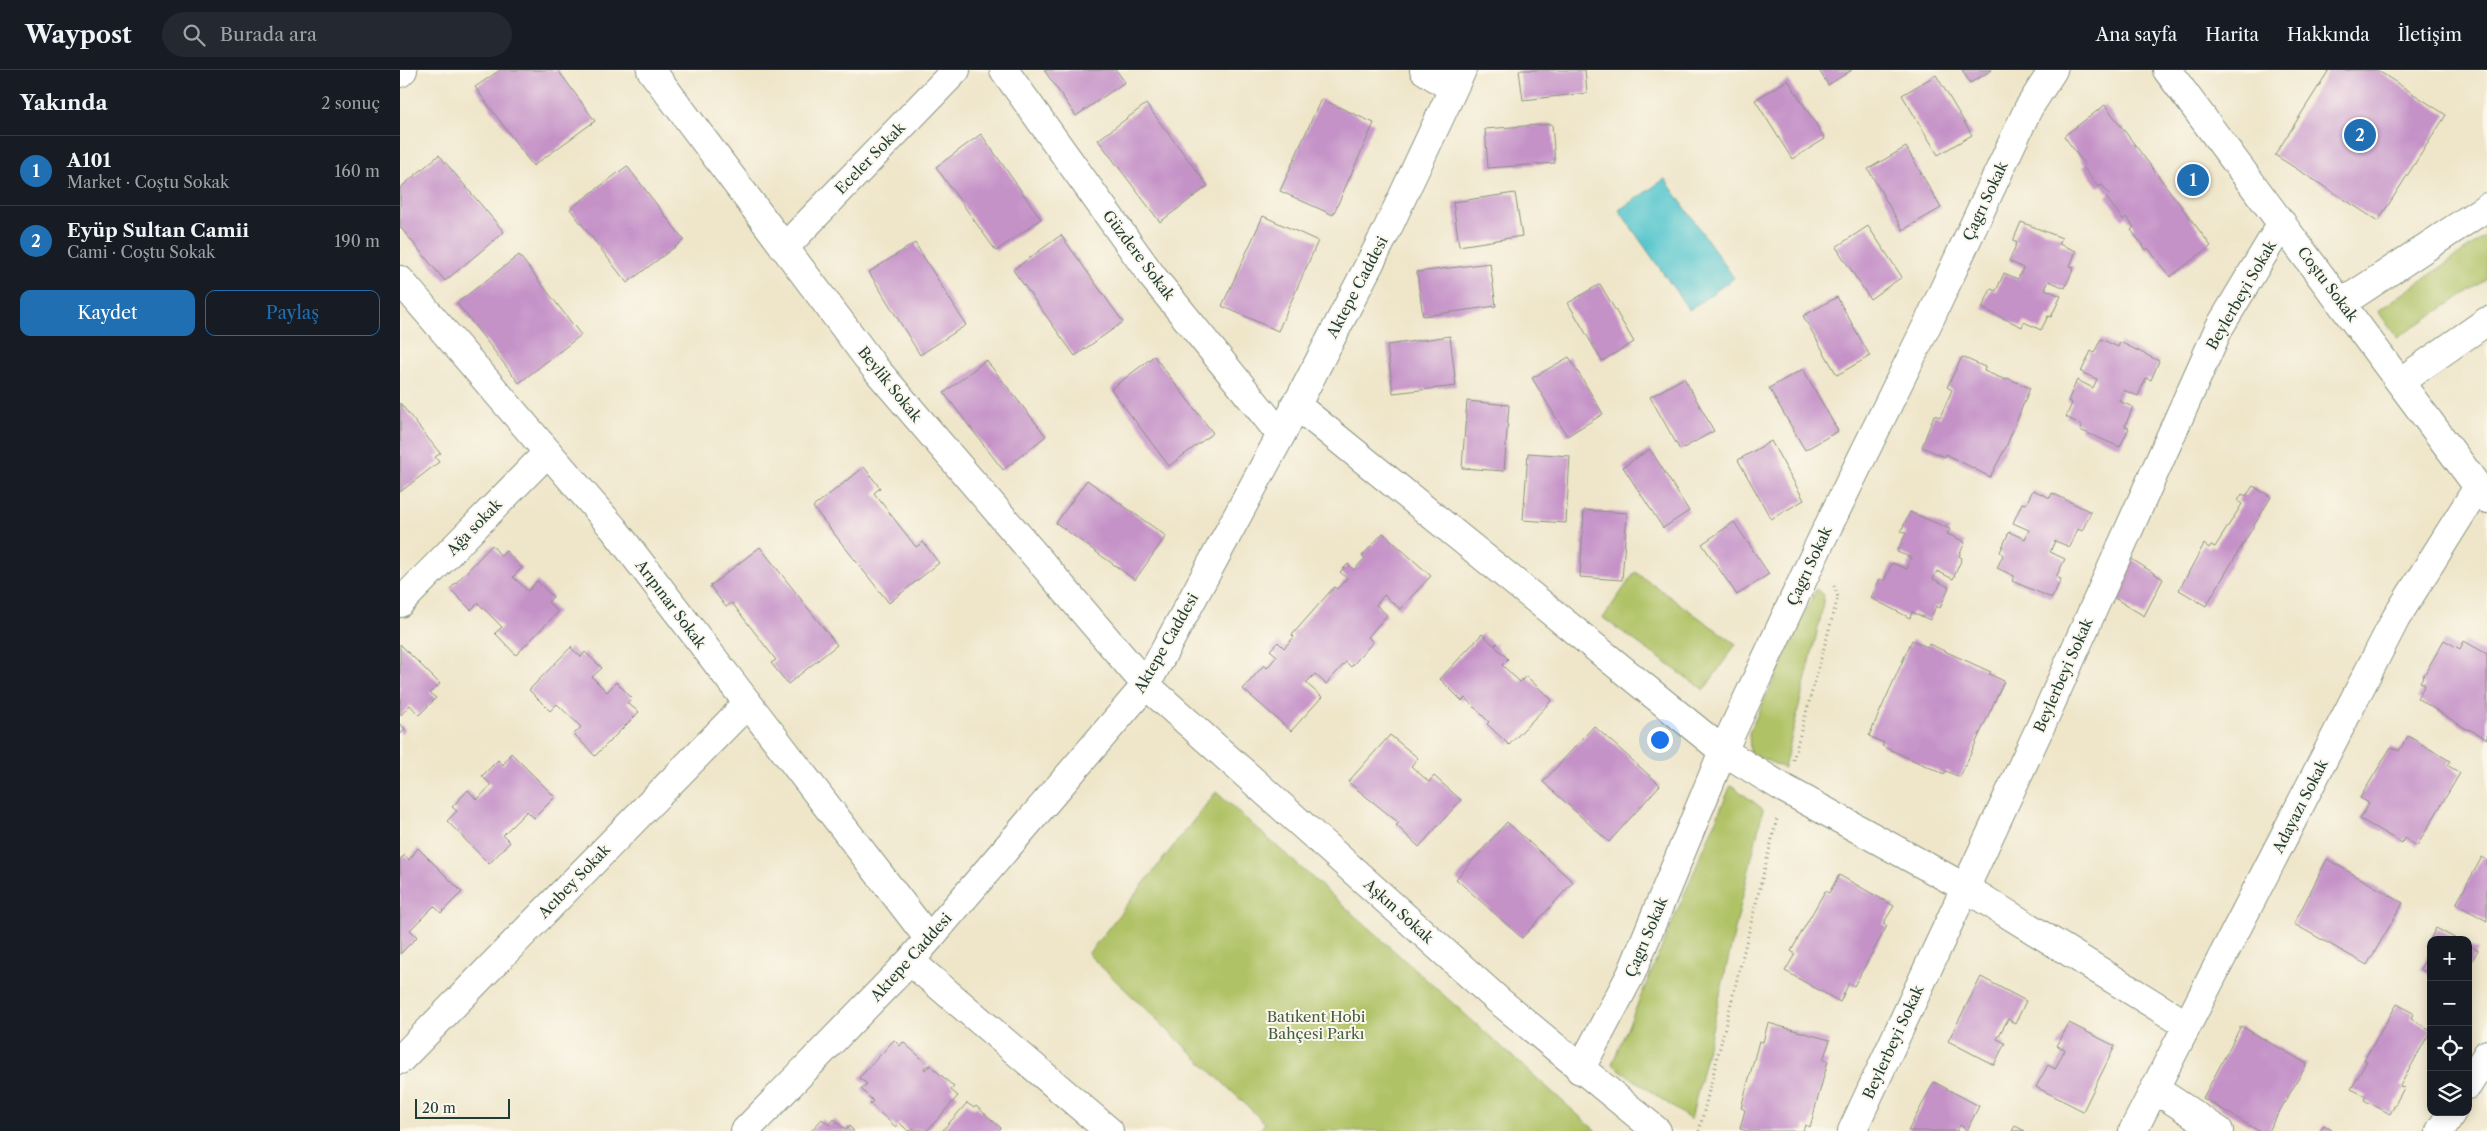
<!DOCTYPE html>
<html lang="tr">
<head>
<meta charset="utf-8">
<style>
	:root { --surface:#171b24; --page:#242831; --text:#f1f3f6; --muted:#9ea1a6; --line:#363941; --accent:#1f6fb2 }
	body { margin:0; font-family:"Libre Caslon Text",serif; background:var(--page); color:var(--text) }
	.controls { position:absolute; right:15px; bottom:15px; display:grid; overflow:hidden; border-radius:10px; box-shadow:0 2px 12px #0003 }
	.controls button { width:45px; height:45px; display:grid; place-items:center; padding:0; border:0; border-bottom:1px solid var(--line); background:var(--surface); color:var(--text); font:25px sans-serif }
	.scale { position:absolute; left:15px; bottom:12px; width:95px; box-sizing:border-box; padding-left:5px; border:2px solid #1f3d34; border-top:0; font-size:14px; line-height:18px; white-space:nowrap; color:#1f3d34; -webkit-text-stroke:4px #fbf7ec; paint-order:stroke }
	.you { position:absolute; left:1259px; top:669px; width:18px; height:18px; margin:-12px; border:4px solid #fff; border-radius:50%; background:#1a73e8; box-shadow:0 0 0 8px #1a73e833 }
	.badge { display:grid; place-items:center; width:32px; height:32px; border-radius:50%; background:var(--accent); color:#fff; font-size:16px; font-weight:700 }
	.pin { position:absolute; translate:-50% -50%; border:2px solid #fff; box-shadow:0 1px 5px #0006 }
	.list { margin:0; padding:0; list-style:none }
	h2 { display:flex; justify-content:space-between; align-items:center; height:65px; margin:0; padding:0 20px; font-size:21px }
	h2 small { font-size:16px; font-weight:400; color:var(--muted) }
	.list li { display:grid; grid-template-columns:32px 1fr auto; gap:15px; align-items:center; box-sizing:border-box; height:70px; padding:0 20px; border-top:1px solid var(--line) }
	.list b { display:block; font-size:19px; white-space:nowrap }
	.list p { margin:0; font-size:16px; white-space:nowrap; color:var(--muted) }
	.list em { font-size:16px; font-style:normal; color:var(--muted) }
	.actions { display:flex; gap:10px; padding:15px 20px }
	.actions a { flex:1; padding:11px 0; border:1px solid var(--accent); border-radius:10px; text-align:center; font-size:18px; color:var(--accent) }
	.actions .main { background:var(--accent); color:#fff }
	.icon { flex:none; width:28px; height:28px; fill:none; stroke:currentColor; stroke-width:2; stroke-linecap:round; stroke-linejoin:round }
	.map { position:relative; flex:none; width:2087px; height:1061px; overflow:hidden }
	header { display:flex; align-items:center; gap:30px; box-sizing:border-box; height:70px; padding:0 25px; background:var(--surface); border-bottom:1px solid var(--line) }
	header strong { font-size:24px }
	nav { display:flex; gap:28px; margin-inline-start:auto; font-size:18px }
	.search { width:350px; height:45px; background:var(--page); display:flex; align-items:center; gap:12px; box-sizing:border-box; padding:0 18px; border-radius:28px; color:var(--muted); font-size:19px }
	main { display:flex }
	aside { flex:1; background:var(--surface) }
	.map>svg:first-child { display:block }
</style>
</head>
<body>
<header>
<strong>Waypost</strong>
<div class="search"><svg class="icon" aria-label="search" viewBox="0 0 24 24"><circle cx="10" cy="10" r="6"/><path d="M15 15l6 6"/></svg>Burada ara</div>
<nav><a>Ana sayfa</a><a>Harita</a><a>Hakkında</a><a>İletişim</a></nav>
</header>
<main>
<aside>
<h2>Yakında<small>2 sonuç</small></h2>
<ul class="list">
<li><span class="badge">1</span><div><b>A101</b><p>Market · Coştu Sokak</p></div><em>160 m</em></li>
<li><span class="badge">2</span><div><b>Eyüp Sultan Camii</b><p>Cami · Coştu Sokak</p></div><em>190 m</em></li>
</ul>
<div class="actions"><a class="main">Kaydet</a><a>Paylaş</a></div>
</aside>
<div class="map">
<svg width="2087" height="1061" viewBox="0 0 2087 1061">
	<rect width="100%" height="100%" fill="#fbf7ec"/>
	<filter id="ink" filterUnits="userSpaceOnUse"><feTurbulence type="fractalNoise" baseFrequency=".02" numOctaves="2"/><feDisplacementMap in="SourceGraphic" scale="10" xChannelSelector="R" yChannelSelector="G"/><feConvolveMatrix kernelMatrix="1 2 1 2 8 2 1 2 1" color-interpolation-filters="sRGB"/></filter>
	<filter id="wash" filterUnits="userSpaceOnUse"><feTurbulence type="fractalNoise" baseFrequency=".0096" numOctaves="4" result="noise"/><feDisplacementMap in="SourceGraphic" scale="20" xChannelSelector="R" yChannelSelector="G"/><feGaussianBlur stdDeviation="1.12" result="paint"/><feColorMatrix in="noise" values="0 0 0 0 0 0 0 0 0 0 0 0 0 0 0 0 0 1.4 0 .05"/><feComposite in="paint" operator="in"/></filter>
	<g filter="url(#wash)">
		<rect width="100%" height="100%" fill="#efe6ca"/>
		<!-- green -->
		<path fill="#b0c266" stroke="#68804d" d="M2087,165V209L1997,268L1978,241Z
			M1235,502L1336,574L1304,620L1203,548Z
			M1416,519L1424,525L1421,546L1384,698L1350,683L1349,663Z
			M1331,715L1363,739L1291,1050L1212,994Z
			M816,722L1196,1061H859L865,1053L688,884Z"/>
		<!-- water -->
		<path fill="#5ac7ce" stroke="#3c8281" d="M1265,109L1334,208L1289,240L1219,140Z"/>
		<g id="blocks">
			<!-- building -->
			<path fill="#c592c8" d="M100,0H158L195,51L133,96L75,17Z
				M644,0H716L725,12L676,46Z
				M1119,0H1185L1187,23L1123,30Z
				M1419,0H1452L1428,15Z
				M1562,0H1592L1570,13Z
				M1929,0H1977L2046,45L1978,151L1875,85Z
				M1536,5L1572,65L1538,85L1502,25Z
				M1388,10L1425,69L1392,89L1355,30Z
				M921,29L974,53L933,145L880,121Z
				M746,34L808,116L760,152L698,70Z
				M1705,35L1811,176L1770,207L1748,178L1746,180L1731,160L1734,157L1726,147L1723,150L1714,138L1706,127L1709,124L1702,115L1698,117L1683,97L1685,95L1664,66Z
				M1152,54L1155,93L1088,98L1085,59Z
				M581,64L641,149L596,181L536,97Z
				M1506,77L1541,138L1503,160L1468,99Z
				M39,85L104,162L45,211L0,157V118Z
				M227,96L284,170L227,213L170,139Z
				M1115,123L1122,166L1059,176L1053,132Z
				M863,146L918,171L878,261L822,236Z
				M1621,152L1662,168L1659,174L1676,181L1670,196L1674,197L1665,218L1649,211L1645,219L1661,226L1651,247L1648,246L1641,260L1624,252L1622,257L1582,238L1591,219L1596,221L1604,203L1618,209L1623,198L1609,191L1617,173L1613,171Z
				M1468,156L1502,207L1470,229L1436,177Z
				M661,165L723,252L675,286L613,200Z
				M515,173L566,255L520,285L469,202Z
				M119,185L181,265L119,313L57,233Z
				M1090,193L1096,236L1023,246L1017,202Z
				M1200,214L1234,272L1202,291L1168,233Z
				M1437,227L1470,286L1437,305L1403,246Z
				M1050,266L1056,316L993,323L987,275Z
				M1701,269L1718,277L1720,272L1759,291L1751,310L1746,308L1738,326L1723,320L1719,331L1733,337L1725,356L1729,358L1720,377L1680,360L1682,355L1666,347L1672,333L1668,331L1677,310L1693,318L1697,309L1681,302L1691,281L1694,283Z
				M754,286L813,363L769,396L711,319Z
				M1169,287L1203,344L1167,366L1132,308Z
				M1562,287L1585,297L1584,301L1606,310L1607,308L1630,318L1606,377L1590,407L1546,384L1545,387L1522,377L1534,345L1540,347L1552,320L1547,317Z
				M586,290L646,366L603,400L544,323Z
				M1403,299L1438,361L1405,380L1369,318Z
				M1284,308L1314,361L1280,380L1250,327Z
				M1067,331L1109,335L1104,401L1062,398Z
				M0,333L39,382L41,383L35,387L39,392L0,422Z
				M1371,371L1404,430L1371,449L1338,390Z
				M1250,379L1289,441L1263,458L1223,397Z
				M1128,383L1170,386L1166,453L1123,450Z
				M464,397L480,418L474,423L516,477L523,472L539,493L489,533L413,437Z
				M687,410L766,466L735,510L656,453Z
				M1853,416L1871,427L1806,536L1779,520L1804,474L1809,478L1811,475L1815,477L1842,434L1838,431L1842,424L1846,426Z
				M1633,420L1650,428L1652,423L1691,442L1682,461L1678,459L1670,477L1655,471L1650,482L1665,489L1656,507L1661,509L1652,528L1612,511L1614,506L1597,498L1603,485L1600,482L1609,462L1625,469L1629,460L1613,453L1622,433L1626,434Z
				M1184,440L1227,443L1222,510L1180,507Z
				M1510,442L1550,459L1547,464L1565,472L1559,486L1562,488L1553,509L1537,501L1533,509L1549,517L1540,538L1536,536L1530,550L1512,542L1510,548L1471,528L1480,509L1484,511L1492,493L1507,499L1512,488L1497,482L1506,463L1501,461Z
				M1334,452L1369,504L1337,525L1302,474Z
				M983,463L1031,506L1000,539L984,525L976,535L987,545L968,567L973,572L951,597L946,592L926,614L915,604L906,613L922,627L891,661L843,619L864,595L867,598L877,586L870,580L878,572L884,578L894,567L892,565L934,517L937,519L947,508L940,502L948,494L954,500L965,488L962,486Z
				M92,475L101,486L106,481L122,498L113,507L128,521L137,511L153,527L148,532L158,542L116,585L95,563L102,557L78,533L71,540L50,519Z
				M360,477L437,575L388,614L371,593L376,590L332,533L326,537L310,516Z
				M1727,486L1763,509L1744,546L1708,524Z
				M1082,564L1094,575L1098,573L1095,576L1108,589L1102,595L1120,612L1126,606L1152,630L1109,675L1087,654L1089,652L1065,628L1062,631L1040,609Z
				M1512,570L1527,577L1529,574L1591,602L1589,604L1604,611L1560,707L1546,701L1544,704L1482,676L1484,673L1469,666Z
				M2044,570L2060,579L2064,571L2087,584V669L2069,659L2068,660L2017,628L2025,615L2020,612Z
				M0,574L40,614L30,623L36,628L19,645L10,635L0,646Z
				M172,576L171,578L181,587L185,582L202,598L192,607L207,622L216,612L232,628L227,633L239,642L195,686L174,664L181,657L157,634L150,641L129,620Z
				M0,654L5,659L0,665Z
				M1194,656L1260,715L1209,772L1143,712Z
				M990,665L1018,688L1011,696L1029,712L1034,706L1061,730L1019,777L996,755L999,753L948,712Z
				M2008,666L2050,691L2047,695L2060,703L2017,776L2004,768L2002,773L1960,749L1969,733L1960,728L1991,677L1999,681Z
				M111,683L155,727L134,748L127,741L103,765L110,772L89,794L47,751L57,741L52,737L68,720L77,730L91,715L82,706L98,690L103,695Z
				M1107,752L1173,812L1122,868L1056,809Z
				M18,778L62,822L41,843L34,836L10,860L17,867L0,884V789L5,785L9,790Z
				M2082,787L2087,790V851L2056,834Z
				M1927,789L2003,833L1967,895L1894,854Z
				M1439,805L1494,836L1483,854L1487,856L1454,916L1449,913L1440,932L1385,901L1395,884L1391,881L1425,821L1429,823Z
				M2036,858L2058,870H2031V877L2027,875Z
				M2068,875L2078,880L2068,898Z
				M2031,880V905L2020,899Z
				M1581,907L1626,931L1615,954L1608,949L1597,969L1605,973L1594,995L1548,971Z
				M1997,934L2013,943L2011,949L2031,960L2000,1016L2004,1018L1990,1044L1964,1030L1966,1026L1951,1019L1967,991L1964,990Z
				M1368,953L1430,970L1423,990L1428,991L1410,1057L1405,1055L1403,1061H1347L1340,1059L1345,1040L1341,1038L1359,971L1363,972Z
				M1669,953L1715,976L1683,1041L1636,1017L1648,995L1655,999L1665,979L1657,976Z
				M1841,956L1907,994L1868,1061H1859L1803,1028Z
				M494,970L500,976L503,972L528,994L524,998L525,1000L530,995L554,1017L551,1020L558,1026L527,1061L517,1059L508,1061L500,1053L496,1057L470,1034L473,1031L461,1019L467,1014L459,1008Z
				M1534,1012L1579,1036L1567,1060L1560,1055L1557,1061H1508Z
				M567,1033L574,1038L576,1036L601,1058L598,1061H542Z
				M422,1049L429,1055L434,1049L446,1060L449,1056L454,1061H411Z
				M1924,1055L1933,1061H1920Z
				M1615,1056L1625,1061H1612Z"/>
		</g>
	</g>
	<g filter="url(#ink)">
		<use href="#blocks" fill-opacity="0" stroke="#87927f" stroke-width="1"/>
		<g fill="none" stroke-linecap="round" stroke-linejoin="round">
			<defs>
				<path id="street" d="M251,0L475,298L746,615L1098,930L1257,1061
					M604,0L752,206L881,365
					M1024,0L1053,19
					M1767,0L2087,429
					M0,3L3,0
					M384,178L556,0
					M0,210L214,459L529,869
					M1942,233L2087,137
					M2001,311L2087,251
					M895,334L1323,681L1385,719L1564,817L1787,955
					M0,533L148,382
					M510,891L709,1061
					M0,990L348,633
					M1180,1000L1231,904L1323,681L1419,475L1529,251L1628,39L1653,0
					M2068,1015L2087,984
					M1755,1019L1819,1061
					M345,1061L510,891L746,615L881,365L985,164L1062,0
					M1452,1061L1644,649L1819,258L1882,153
					M1733,1061L1996,548L2078,417
					M2040,1061L2052,1042"/>
			</defs>
			<!-- street casing -->
			<use href="#street" stroke="#87927f" stroke-width="30"/>
			<!-- path -->
			<path stroke="#87927f" stroke-width="3" stroke-dasharray="1 4" stroke-linecap="butt" d="M1393,690L1438,527L1434,516
				M1299,1061L1377,749"/>
			<!-- street -->
			<use href="#street" stroke="#fff" stroke-width="28"/>
		</g>
	</g>
	<g text-anchor="middle" dominant-baseline="central" stroke-width="4" stroke-linejoin="round" paint-order="stroke">
		<!-- street labels -->
		<g font-size="15" fill="#1f3d34" stroke="#fbf7ec">
			<text transform="translate(470 88) rotate(-46)">Eceler Sokak</text>
			<text transform="translate(1585 131) rotate(-65)">Çagrı Sokak</text>
			<text transform="translate(739 185) rotate(53)">Güzdere Sokak</text>
			<text transform="translate(1928 214) rotate(53)">Coştu Sokak</text>
			<text transform="translate(957 217) rotate(-62)">Aktepe Caddesi</text>
			<text transform="translate(1841 225) rotate(-60)">Beylerbeyi Sokak</text>
			<text transform="translate(490 314) rotate(51)">Beylik Sokak</text>
			<text transform="translate(74 457) rotate(-46)">Ağa sokak</text>
			<text transform="translate(1409 496) rotate(-65)">Çagrı Sokak</text>
			<text transform="translate(271 534) rotate(53)">Arıpınar Sokak</text>
			<text transform="translate(766 573) rotate(-60)">Aktepe Caddesi</text>
			<text transform="translate(1663 605) rotate(-66)">Beylerbeyi Sokak</text>
			<text transform="translate(1900 736) rotate(-63)">Adayazı Sokak</text>
			<text transform="translate(174 811) rotate(-46)">Acıbey Sokak</text>
			<text transform="translate(999 841) rotate(42)">Aşkın Sokak</text>
			<text transform="translate(1246 867) rotate(-67)">Çagrı Sokak</text>
			<text transform="translate(511 887) rotate(-48)">Aktepe Caddesi</text>
			<text transform="translate(1493 972) rotate(-65)">Beylerbeyi Sokak</text>
		</g>
		<!-- park labels -->
		<g font-size="15" fill="#435e40" stroke="#fbf7ec">
			<text x="916" y="946">Batıkent Hobi<tspan x="916" dy="17">Bahçesi Parkı</tspan></text>
		</g>
	</g>
</svg>
<div class="controls">
<button>+</button>
<button>−</button>
<button><svg class="icon" aria-label="locate" viewBox="0 0 24 24"><circle cx="12" cy="12" r="6"/><path d="M12 2v4M12 18v4M2 12h4M18 12h4"/></svg></button>
<button><svg class="icon" aria-label="layers" viewBox="0 0 24 24"><path d="M12 4l9 5-9 5-9-5zM3 14l9 5 9-5"/></svg></button>
</div>
<div class="scale">20 m</div>
<div class="you"></div>
<div class="pin badge" style="left:1793px;top:110px">1</div>
<div class="pin badge" style="left:1960px;top:65px">2</div>
</div>
</main>
</body>
</html>
